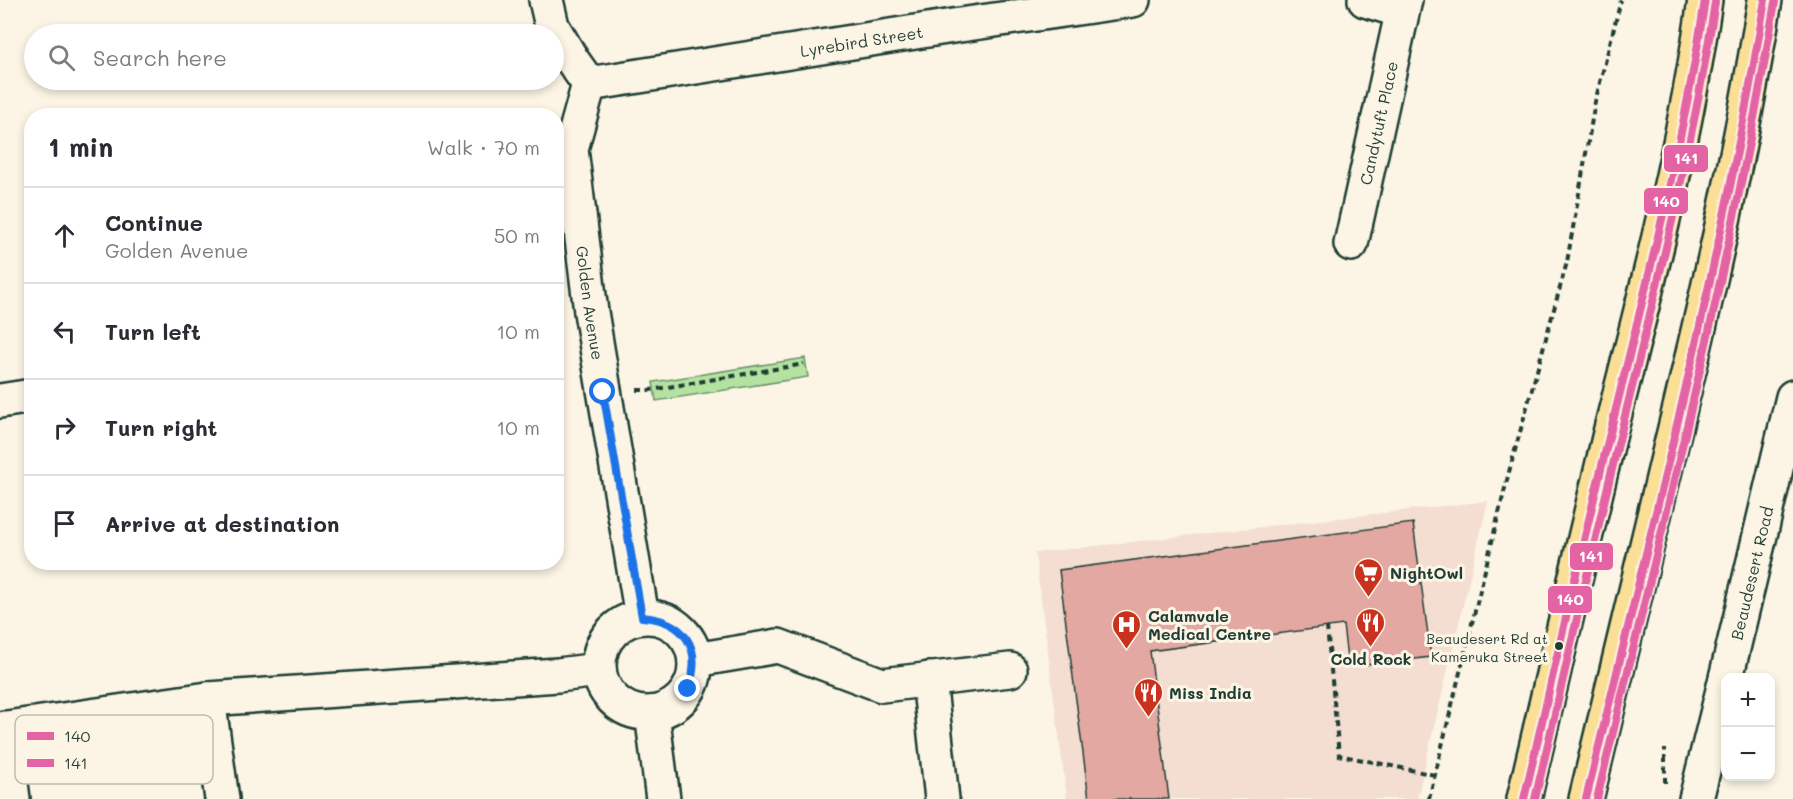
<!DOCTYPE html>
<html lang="en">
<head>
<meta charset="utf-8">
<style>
	:root { --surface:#fff; --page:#f7f7f7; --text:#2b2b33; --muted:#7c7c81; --line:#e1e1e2 }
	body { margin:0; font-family:Mali,sans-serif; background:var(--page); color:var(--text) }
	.controls { position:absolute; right:18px; bottom:18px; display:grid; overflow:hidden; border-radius:12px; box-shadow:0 3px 9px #0003 }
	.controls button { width:54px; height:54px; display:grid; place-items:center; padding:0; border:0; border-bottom:2px solid var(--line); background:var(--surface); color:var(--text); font:30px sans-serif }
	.stop { position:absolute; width:18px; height:18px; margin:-14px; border:4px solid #1a73e8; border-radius:50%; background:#fff }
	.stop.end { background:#1a73e8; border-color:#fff; box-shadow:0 2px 6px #0008 }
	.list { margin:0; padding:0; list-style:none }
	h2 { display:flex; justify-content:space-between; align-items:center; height:78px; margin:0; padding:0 24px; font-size:26px }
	h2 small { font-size:20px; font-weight:400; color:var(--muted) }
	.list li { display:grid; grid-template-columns:39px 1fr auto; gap:18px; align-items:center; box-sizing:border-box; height:96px; padding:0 24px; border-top:2px solid var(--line) }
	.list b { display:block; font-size:22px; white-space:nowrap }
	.list p { margin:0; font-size:20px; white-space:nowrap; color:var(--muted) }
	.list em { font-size:20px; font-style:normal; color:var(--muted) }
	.icon { flex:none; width:33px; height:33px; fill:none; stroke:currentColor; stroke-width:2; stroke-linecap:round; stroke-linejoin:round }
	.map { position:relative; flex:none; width:1793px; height:799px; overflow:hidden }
	.search { position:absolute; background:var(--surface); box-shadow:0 3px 9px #0003; left:24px; top:24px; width:540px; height:66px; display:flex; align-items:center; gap:15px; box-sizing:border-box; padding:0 21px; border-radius:33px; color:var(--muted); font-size:22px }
	.panel { position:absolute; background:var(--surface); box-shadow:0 3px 9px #0003; left:24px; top:108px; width:540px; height:462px; border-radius:24px }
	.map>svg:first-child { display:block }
</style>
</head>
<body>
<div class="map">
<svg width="1793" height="799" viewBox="0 0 1793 799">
	<rect width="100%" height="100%" fill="#fcf5e5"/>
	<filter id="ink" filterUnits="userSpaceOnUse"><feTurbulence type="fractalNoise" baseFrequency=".0167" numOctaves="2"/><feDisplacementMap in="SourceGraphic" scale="12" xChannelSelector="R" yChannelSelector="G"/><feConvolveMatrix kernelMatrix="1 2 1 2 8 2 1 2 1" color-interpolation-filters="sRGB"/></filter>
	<g filter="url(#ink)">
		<!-- built -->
		<path fill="#f4ded1" d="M1488,501L1417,799H1067L1035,553Z"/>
		<!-- green -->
		<path fill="#b3e2a1" stroke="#69906a" stroke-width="1.5" d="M805,358L808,377L656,401L653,382Z"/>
		<!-- building -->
		<path fill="#e3a8a2" stroke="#1f3d34" stroke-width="1.5" d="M1413,523L1431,657L1348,667L1343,625L1150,651L1169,799H1089L1059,570Z"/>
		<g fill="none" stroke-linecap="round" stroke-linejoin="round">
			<defs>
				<g id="minor">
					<path id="s1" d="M546,0L552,26L572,60L589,84L571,149L591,312L642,617"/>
					<path d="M1365,0L1402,11"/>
					<path id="s2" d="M589,84L953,26L1133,0"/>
					<path id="s3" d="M1351,244L1405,0"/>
					<path d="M0,401L32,396"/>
					<circle cx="647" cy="665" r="48"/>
					<path d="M695,660L778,646L882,685L1010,670"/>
					<path id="s4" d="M1726,678L1793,397"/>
					<path d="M929,679L942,799"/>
					<path d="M208,699L222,799"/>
					<path d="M652,713L663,799"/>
					<path d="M4,728L13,799"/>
					<path d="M0,729L208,699L558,675L599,670"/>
					<path d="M1696,799L1726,678"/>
				</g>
				<path id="highway" d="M1524,799C1553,676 1581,552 1611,429C1647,287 1685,145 1705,0
					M1586,799C1614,682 1642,566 1670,449C1706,301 1741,151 1765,0"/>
			</defs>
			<!-- minor casing -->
			<use href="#minor" stroke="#1f3d34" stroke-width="38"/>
			<!-- highway casing -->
			<use href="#highway" stroke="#1f3d34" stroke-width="38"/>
			<!-- path -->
			<path stroke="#1f3d34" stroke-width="4" stroke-dasharray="6 4.5" stroke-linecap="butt" d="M637,390H650L804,364
				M1327,627L1339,755L1435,775
				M1665,783V749
				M1429,799L1509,472L1567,262L1595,102L1621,0"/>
			<!-- minor -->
			<use href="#minor" stroke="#fcf5e5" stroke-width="33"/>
			<!-- highway -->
			<use href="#highway" stroke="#fbdf96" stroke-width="33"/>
			<defs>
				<path id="bus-1" d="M1524,799C1553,676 1580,552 1611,429C1646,286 1683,145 1705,0
					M1586,799C1650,534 1720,269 1765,0"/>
				<path id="bus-2" d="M1535,799C1564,677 1591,554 1621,432C1656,289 1693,147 1715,2
					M1597,799C1660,534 1730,270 1775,2"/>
			</defs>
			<!-- bus-1 casing -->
			<use href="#bus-1" stroke="#fcf5e5" stroke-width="12"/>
			<!-- bus-2 casing -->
			<use href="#bus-2" stroke="#fcf5e5" stroke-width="12"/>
			<!-- bus-1 -->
			<use href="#bus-1" stroke="#e463a4" stroke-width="8"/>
			<!-- bus-2 -->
			<use href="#bus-2" stroke="#e463a4" stroke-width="8"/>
		</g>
	</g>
	<g fill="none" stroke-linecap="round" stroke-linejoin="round" filter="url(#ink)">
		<!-- route -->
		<path stroke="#1a73e8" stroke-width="8" d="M603,392L642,617C684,620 704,648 688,689"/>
	</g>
	<!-- icons -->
	<defs>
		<symbol id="supermarket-pin" viewBox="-11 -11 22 30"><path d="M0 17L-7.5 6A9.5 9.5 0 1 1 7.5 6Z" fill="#c8321e" stroke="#fcf5e5"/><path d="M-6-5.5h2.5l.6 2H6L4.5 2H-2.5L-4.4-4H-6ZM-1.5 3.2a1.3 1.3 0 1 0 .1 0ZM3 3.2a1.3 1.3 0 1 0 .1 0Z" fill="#fff"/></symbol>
		<symbol id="restaurant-pin" viewBox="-11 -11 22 30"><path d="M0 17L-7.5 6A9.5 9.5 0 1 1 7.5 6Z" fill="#c8321e" stroke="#fcf5e5"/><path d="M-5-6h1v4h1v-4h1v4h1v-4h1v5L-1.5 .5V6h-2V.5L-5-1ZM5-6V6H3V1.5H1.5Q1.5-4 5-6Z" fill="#fff"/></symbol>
		<symbol id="hospital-pin" viewBox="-11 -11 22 30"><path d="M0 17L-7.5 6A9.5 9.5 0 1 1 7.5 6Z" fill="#c8321e" stroke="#fcf5e5"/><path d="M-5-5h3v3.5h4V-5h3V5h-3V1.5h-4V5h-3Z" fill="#fff"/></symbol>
	</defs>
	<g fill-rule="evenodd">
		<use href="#supermarket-pin" x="1352" y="556" width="33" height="45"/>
		<use href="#restaurant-pin" x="1354" y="606" width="33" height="45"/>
		<use href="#hospital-pin" x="1110" y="608" width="33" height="45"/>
		<use href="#restaurant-pin" x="1132" y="676" width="33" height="45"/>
	</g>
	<!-- markers -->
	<circle fill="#1f3d34" stroke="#fcf5e5" stroke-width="2" cx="1559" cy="646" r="5"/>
	<g text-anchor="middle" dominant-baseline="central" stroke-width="6" stroke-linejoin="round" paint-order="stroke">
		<!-- bus labels -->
		<g font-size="14" fill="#1f3d34" stroke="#fcf5e5" text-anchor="end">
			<text x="1548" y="638">Beaudesert Rd at<tspan x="1548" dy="18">Kameruka Street</tspan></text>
		</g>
		<!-- street labels -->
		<g font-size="16" fill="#1f3d34" stroke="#fcf5e5">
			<text stroke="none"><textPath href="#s2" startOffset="276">Lyrebird Street</textPath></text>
			<text stroke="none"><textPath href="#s3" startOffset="124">Candytuft Place</textPath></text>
			<text stroke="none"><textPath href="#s1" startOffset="318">Golden Avenue</textPath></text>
			<text stroke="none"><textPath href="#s4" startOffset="108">Beaudesert Road</textPath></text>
		</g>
		<!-- poi labels -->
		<g font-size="16" font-weight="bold" fill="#1f3d34" stroke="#fcf5e5" text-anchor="start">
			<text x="1390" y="572">NightOwl</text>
			<text x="1148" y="615">Calamvale<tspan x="1148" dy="18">Medical Centre</tspan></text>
			<text x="1371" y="658" text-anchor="middle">Cold Rock</text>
			<text x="1169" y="692">Miss India</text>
		</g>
	</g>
	<!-- legend -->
	<rect x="15" y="715" width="198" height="69" rx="9" fill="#fcf5e5" stroke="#babeb0" stroke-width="1.5"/>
	<rect x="27" y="732" width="27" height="8" fill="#e463a4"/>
	<rect x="27" y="759" width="27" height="8" fill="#e463a4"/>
	<g font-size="16" fill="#1f3d34">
		<text x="64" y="742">140</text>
		<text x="64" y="769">141</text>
	</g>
	<g stroke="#fcf5e5" stroke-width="2">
		<rect x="1663" y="144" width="46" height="29" rx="6" fill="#e463a4"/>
		<rect x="1643" y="187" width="46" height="28" rx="6" fill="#e463a4"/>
		<rect x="1569" y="542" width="45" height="29" rx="6" fill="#e463a4"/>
		<rect x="1547" y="585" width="46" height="29" rx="6" fill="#e463a4"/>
	</g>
	<g font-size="16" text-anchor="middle" font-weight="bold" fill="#fff">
		<text x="1686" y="164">141</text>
		<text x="1666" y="207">140</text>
		<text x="1591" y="562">141</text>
		<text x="1570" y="605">140</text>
	</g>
</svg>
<div class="controls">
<button>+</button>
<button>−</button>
</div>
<div class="stop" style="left:603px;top:392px"></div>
<div class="stop end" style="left:688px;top:689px"></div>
<div class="search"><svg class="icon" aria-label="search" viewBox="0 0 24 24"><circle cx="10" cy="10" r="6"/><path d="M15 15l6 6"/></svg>Search here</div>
<section class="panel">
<h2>1 min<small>Walk · 70 m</small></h2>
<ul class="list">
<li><svg class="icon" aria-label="ahead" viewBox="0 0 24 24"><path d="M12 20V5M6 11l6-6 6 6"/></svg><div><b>Continue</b><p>Golden Avenue</p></div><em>50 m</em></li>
<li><svg class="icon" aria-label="left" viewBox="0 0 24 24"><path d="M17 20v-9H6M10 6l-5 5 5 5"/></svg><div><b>Turn left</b></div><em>10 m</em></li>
<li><svg class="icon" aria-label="right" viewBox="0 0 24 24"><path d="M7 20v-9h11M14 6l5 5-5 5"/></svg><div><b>Turn right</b></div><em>10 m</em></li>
<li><svg class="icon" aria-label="arrive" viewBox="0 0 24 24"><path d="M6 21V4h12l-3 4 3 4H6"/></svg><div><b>Arrive at destination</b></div></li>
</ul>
</section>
</div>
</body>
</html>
